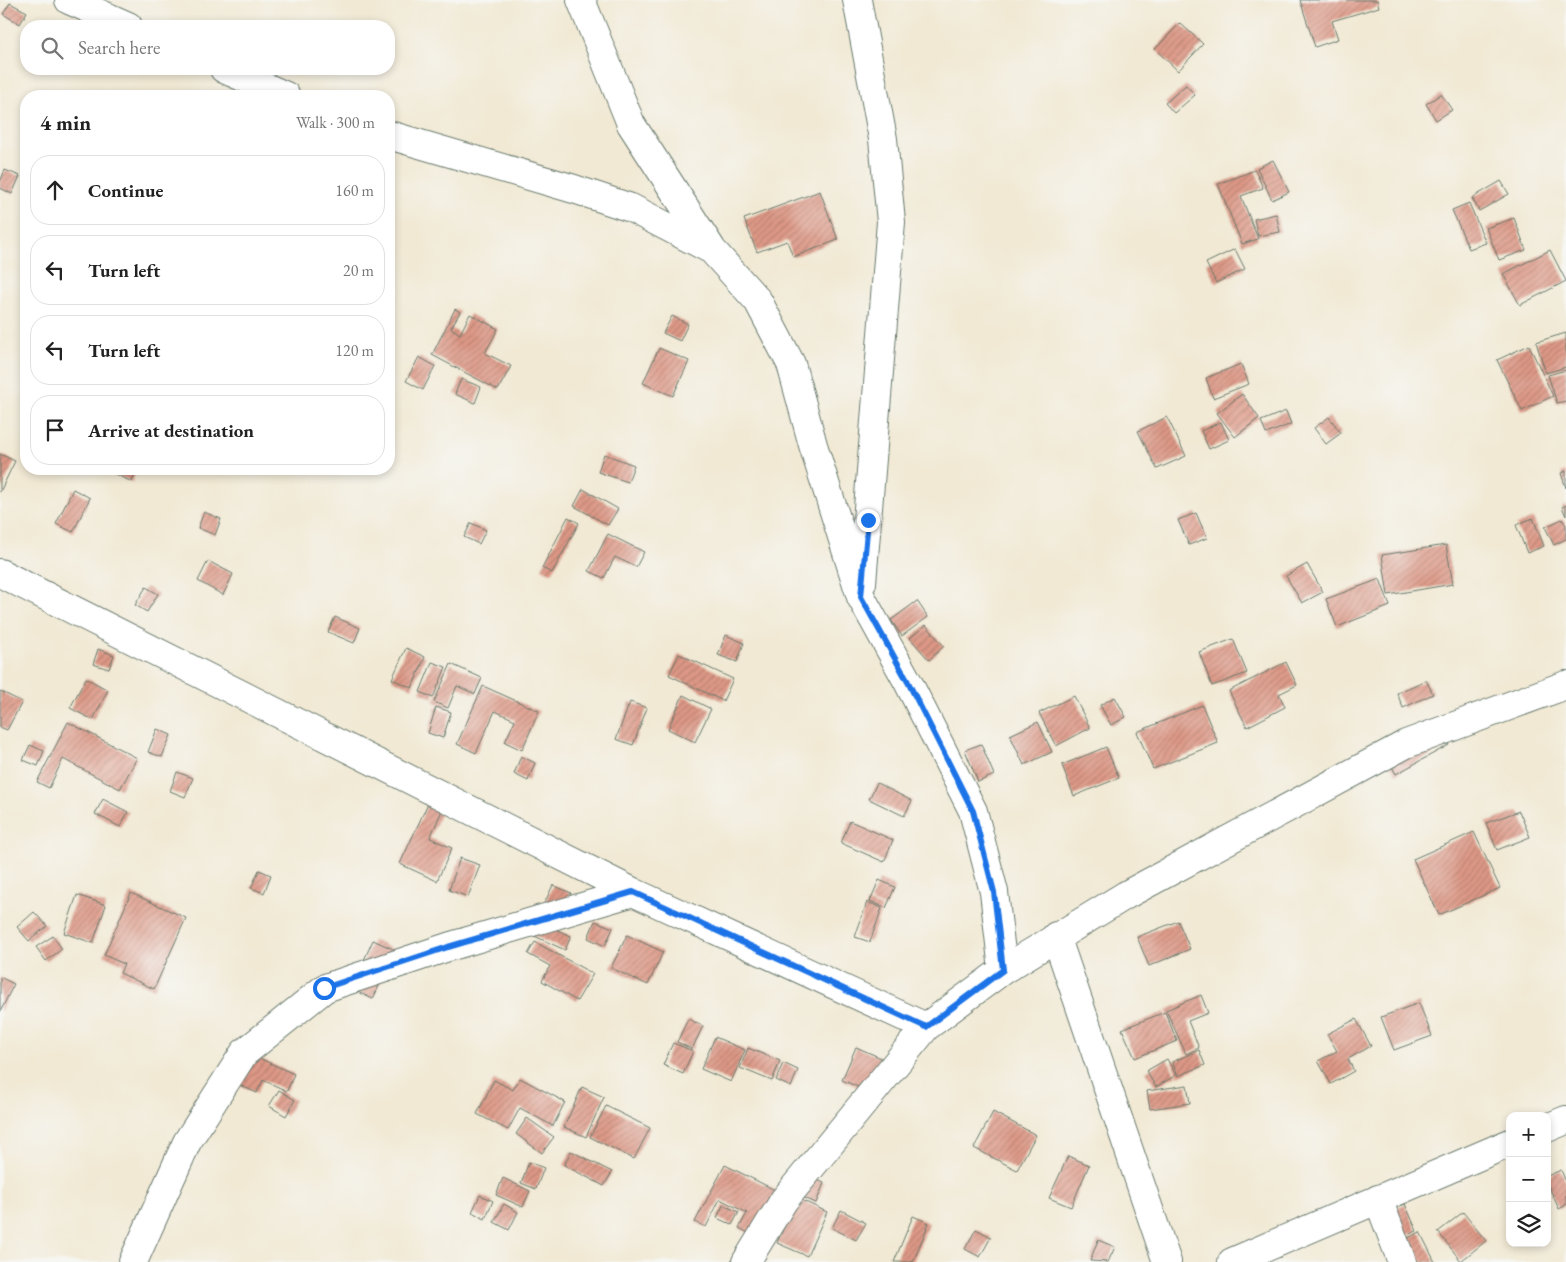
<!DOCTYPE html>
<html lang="en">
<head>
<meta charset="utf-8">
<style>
	:root { --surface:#fff; --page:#f2f2f2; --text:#222; --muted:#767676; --line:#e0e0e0 }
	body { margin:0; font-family:"EB Garamond",serif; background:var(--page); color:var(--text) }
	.controls { position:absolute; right:15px; bottom:15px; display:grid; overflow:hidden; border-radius:10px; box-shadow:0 2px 8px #0003 }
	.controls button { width:45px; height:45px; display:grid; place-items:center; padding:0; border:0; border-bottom:1px solid var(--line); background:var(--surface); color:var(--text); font:25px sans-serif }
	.stop { position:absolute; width:15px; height:15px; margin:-11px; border:4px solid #1a73e8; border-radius:50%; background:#fff }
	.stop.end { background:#1a73e8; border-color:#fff; box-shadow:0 1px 5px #0008 }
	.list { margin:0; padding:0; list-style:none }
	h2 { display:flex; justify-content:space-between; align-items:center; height:65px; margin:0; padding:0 20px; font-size:21px }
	h2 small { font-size:16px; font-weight:400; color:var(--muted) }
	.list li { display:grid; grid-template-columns:32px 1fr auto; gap:15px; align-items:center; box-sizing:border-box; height:70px; margin:0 10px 10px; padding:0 10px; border:1px solid var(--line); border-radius:20px }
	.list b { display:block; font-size:19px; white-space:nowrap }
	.list em { font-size:16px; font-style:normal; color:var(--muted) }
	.icon { flex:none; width:28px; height:28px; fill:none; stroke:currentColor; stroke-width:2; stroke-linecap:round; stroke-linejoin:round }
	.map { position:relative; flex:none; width:1566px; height:1262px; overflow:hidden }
	.search { position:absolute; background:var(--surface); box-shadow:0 2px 8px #0003; left:20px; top:20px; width:375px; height:55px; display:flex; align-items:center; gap:12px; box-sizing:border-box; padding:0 18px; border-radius:20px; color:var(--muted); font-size:19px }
	.panel { position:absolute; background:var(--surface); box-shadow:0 2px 8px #0003; left:20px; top:90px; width:375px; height:385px; border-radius:20px }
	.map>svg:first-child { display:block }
</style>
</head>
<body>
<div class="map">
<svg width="1566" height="1262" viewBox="0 0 1566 1262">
	<defs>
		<pattern id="building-hatch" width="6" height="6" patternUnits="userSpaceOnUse" patternTransform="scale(1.25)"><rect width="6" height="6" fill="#de9886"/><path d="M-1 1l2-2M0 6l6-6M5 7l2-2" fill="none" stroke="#b37d6e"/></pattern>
	</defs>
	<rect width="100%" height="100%" fill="#f6f6f2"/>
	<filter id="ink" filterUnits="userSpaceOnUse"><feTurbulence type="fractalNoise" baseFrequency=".02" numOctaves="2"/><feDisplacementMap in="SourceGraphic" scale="10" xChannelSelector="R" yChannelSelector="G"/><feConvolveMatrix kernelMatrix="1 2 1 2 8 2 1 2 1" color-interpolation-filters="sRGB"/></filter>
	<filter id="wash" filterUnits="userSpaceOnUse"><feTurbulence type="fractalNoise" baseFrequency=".0096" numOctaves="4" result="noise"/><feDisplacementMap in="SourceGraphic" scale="20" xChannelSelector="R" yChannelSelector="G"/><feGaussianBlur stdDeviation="1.12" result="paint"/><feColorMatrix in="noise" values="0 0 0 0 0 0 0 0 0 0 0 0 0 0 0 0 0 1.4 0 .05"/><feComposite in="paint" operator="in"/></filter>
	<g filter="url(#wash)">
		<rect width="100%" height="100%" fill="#f1e9d4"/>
		<g id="blocks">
			<!-- building -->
			<path fill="url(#building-hatch)" d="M1300,0H1377L1379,7L1332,21L1338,39L1315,47Z
				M10,3L27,12L20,24L3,14Z
				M1180,23L1203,44L1178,71L1155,49Z
				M1186,85L1195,95L1174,113L1165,103Z
				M1441,94L1452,110L1436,120L1426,104Z
				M1273,160L1289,192L1272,200L1257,168Z
				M5,170L20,176L12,194L0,188V182Z
				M1255,170L1263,188L1241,196L1258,239L1242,244L1218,184Z
				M1501,181L1509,194L1479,211L1472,198Z
				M820,191L838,240L793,257L787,241L757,252L744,219Z
				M1469,203L1486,243L1469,249L1452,210Z
				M1276,214L1280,232L1258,236L1254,219Z
				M1514,218L1526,250L1499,260L1486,228Z
				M1235,249L1245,269L1216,283L1206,263Z
				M1550,250L1566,281L1520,305L1503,274Z
				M455,309L460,312L451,328L460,334L470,314L498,329L485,353L511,366L498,390L432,355Z
				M672,316L688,324L680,341L663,333Z
				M1566,333V367L1546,373L1536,342Z
				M1529,345L1553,396L1522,411L1497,360Z
				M659,348L689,361L673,396L643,383Z
				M419,357L435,366L423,390L406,381Z
				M1241,364L1249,384L1213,398L1206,378Z
				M1566,370V401L1557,403L1548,375Z
				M461,379L481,387L475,403L455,394Z
				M1242,394L1259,418L1235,437L1217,413Z
				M1286,411L1291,424L1266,434L1261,421Z
				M1167,417L1186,456L1157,469L1138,431Z
				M1329,417L1341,433L1326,444L1314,428Z
				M1221,422L1229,440L1209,449L1201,431Z
				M0,454L15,461L0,492Z
				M604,454L634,465L628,482L598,472Z
				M104,469H137L132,482Z
				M1566,471V488L1561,473Z
				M73,489L90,498L73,532L56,524Z
				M583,489L618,509L608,525L574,506Z
				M1566,505V516L1562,507Z
				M204,512L221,519L215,535L198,528Z
				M1196,513L1207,538L1189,545L1178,520Z
				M568,517L579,523L552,573L542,568Z
				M1533,518L1544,546L1527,553L1516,525Z
				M1562,519L1566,525V539L1554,545L1545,527Z
				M471,523L486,530L479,544L464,537Z
				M608,534L644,552L636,567L615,557L604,578L589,571Z
				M1446,545L1453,584L1388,595L1382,555Z
				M208,561L233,574L223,595L198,581Z
				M1307,564L1323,592L1302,603L1286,576Z
				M1380,579L1390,606L1337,627L1326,599Z
				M146,587L158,594L147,612L135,605Z
				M917,601L928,617L902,636L891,620Z
				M335,617L360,628L354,643L328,632Z
				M926,625L944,646L929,660L910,638Z
				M726,635L744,643L737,662L718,655Z
				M1233,639L1247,673L1212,686L1199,652Z
				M406,648L425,657L412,688L392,679Z
				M98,649L114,655L109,669L93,664Z
				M679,654L733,679L723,701L669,675Z
				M432,662L446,667L433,698L420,692Z
				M1286,662L1297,685L1279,694L1285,707L1247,727L1229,691Z
				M451,664L482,678L475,694L457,686L448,708L434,702Z
				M86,678L108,690L93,720L70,708Z
				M1426,680L1433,694L1403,708L1397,693Z
				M483,686L539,711L522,750L505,742L515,720L495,711L476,753L457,744Z
				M0,691L22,702L7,730L0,727Z
				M683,695L711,709L695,742L668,729Z
				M1074,696L1090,728L1056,746L1039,713Z
				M1115,697L1126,717L1111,725L1100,705Z
				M630,702L647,708L633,745L616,739Z
				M1202,705L1218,743L1153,769L1137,732Z
				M436,707L451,712L443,738L428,733Z
				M68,722L137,758L120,789L63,759L49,788L37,782Z
				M1038,722L1052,752L1024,765L1010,735Z
				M1440,728L1449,745L1396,774L1381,747Z
				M157,729L171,735L162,757L148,752Z
				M981,744L994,775L978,782L965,750Z
				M30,745L44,751L38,766L23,760Z
				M1106,747L1119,778L1074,796L1062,765Z
				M521,756L535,763L528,781L514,774Z
				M177,772L193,778L185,797L170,791Z
				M877,783L912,801L904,816L869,799Z
				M103,799L128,812L120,827L95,814Z
				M429,801L443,808L430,838L452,848L437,881L400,864Z
				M1519,811L1530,837L1497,850L1486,823Z
				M850,821L893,840L884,862L841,843Z
				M1474,832L1500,888L1439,915L1413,859Z
				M460,858L480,865L468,897L449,890Z
				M259,870L271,875L264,893L251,888Z
				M879,880L895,887L886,908L870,901Z
				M553,885L571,893L555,929L571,936L565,950L530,934Z
				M131,893L186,918L154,989L120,973L124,964L104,955Z
				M77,895L106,905L93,943L64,933Z
				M867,902L882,908L870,942L855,937Z
				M34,912L47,926L29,941L17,927Z
				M595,921L613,928L605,946L588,938Z
				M1178,921L1190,949L1149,966L1137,937Z
				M627,935L663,952L648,985L611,968Z
				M53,936L62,949L46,961L36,947Z
				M373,940L395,950L373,999L351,989Z
				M535,942L593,974L577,1001L542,981L550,966L528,954Z
				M0,977L14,984L0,1012Z
				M1201,995L1208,1013L1188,1021L1199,1048L1186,1054L1166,1010Z
				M1419,1003L1432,1036L1394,1050L1381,1017Z
				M1165,1012L1177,1041L1135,1058L1122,1029Z
				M688,1019L703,1026L692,1049L677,1042Z
				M1356,1019L1371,1046L1348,1059L1354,1071L1331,1084L1318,1061L1337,1051L1327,1034Z
				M715,1037L745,1050L731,1082L701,1069Z
				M673,1043L693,1051L683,1074L663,1065Z
				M856,1047L895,1064L881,1097L842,1080Z
				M237,1048L294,1074L287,1091L263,1080L257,1093L224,1078Z
				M748,1048L780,1061L772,1081L740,1068Z
				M1199,1050L1205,1065L1178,1076L1172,1062Z
				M1167,1059L1176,1075L1156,1087L1146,1071Z
				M783,1063L798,1070L791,1087L776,1080Z
				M520,1078L565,1102L553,1126L520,1108L508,1130L477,1114L494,1080L513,1090Z
				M1187,1085L1190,1103L1150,1109L1147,1091Z
				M582,1087L604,1097L586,1137L564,1127Z
				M279,1090L295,1100L286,1116L269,1106Z
				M606,1106L650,1128L634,1159L590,1137Z
				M993,1112L1036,1135L1017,1170L974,1148Z
				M527,1118L554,1137L542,1153L516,1134Z
				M571,1151L612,1172L604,1186L564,1165Z
				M1068,1156L1089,1165L1071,1207L1049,1198Z
				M529,1162L544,1168L536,1189L521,1183Z
				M725,1165L781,1193L758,1238L739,1228L747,1213L720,1199L706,1227L695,1222Z
				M1561,1170L1566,1182V1205L1559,1209L1547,1183V1176Z
				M804,1174L824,1183L816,1203L795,1194Z
				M503,1178L530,1191L523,1207L496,1195Z
				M480,1195L493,1201L485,1219L472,1212Z
				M797,1198L827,1212L807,1256L777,1243Z
				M504,1204L518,1212L509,1230L494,1222Z
				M1405,1204L1417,1231L1395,1240L1383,1213Z
				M723,1205L739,1212L732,1225L717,1218Z
				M841,1210L866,1223L856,1240L832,1228Z
				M1463,1212L1486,1241L1461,1261L1438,1232Z
				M913,1216L929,1223L913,1262H894Z
				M976,1229L991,1237L980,1257L965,1249Z
				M1420,1232L1435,1262H1405L1396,1244Z
				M1098,1240L1115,1247L1108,1262L1090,1261Z"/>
		</g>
	</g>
	<g filter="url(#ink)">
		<use href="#blocks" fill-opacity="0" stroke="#68796c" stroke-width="1"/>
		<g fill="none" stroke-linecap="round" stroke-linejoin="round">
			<defs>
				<path id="minor" d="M69,0L128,26
					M581,0L631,124L711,248
					M857,0L883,139L891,222L862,583
					M224,69L286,96
					M389,135L574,189L631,208L712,250L758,301L791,364L813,445L861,597L908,682L973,811L994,892L1003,970
					M0,573L633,892L926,1027
					M1056,936L1167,1262
					M1547,1128L1566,1120
					M1378,1199L1402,1262
					M133,1262L187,1142L244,1053L325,988L448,947L633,892
					M746,1262L784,1200L926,1027L1003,970L1126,895L1406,744L1566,685
					M1232,1262L1510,1143"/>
			</defs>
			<!-- minor casing -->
			<use href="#minor" stroke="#68796c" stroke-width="30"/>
			<!-- minor -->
			<use href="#minor" stroke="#fff" stroke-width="28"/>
		</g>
	</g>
	<g fill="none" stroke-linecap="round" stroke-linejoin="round" filter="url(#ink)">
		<!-- route -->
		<path stroke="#1a73e8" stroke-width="6" d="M324,988L448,947L633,892L926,1027L1003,970L994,892L973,811L908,682L861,597L868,520"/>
	</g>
</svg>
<div class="controls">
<button>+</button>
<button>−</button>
<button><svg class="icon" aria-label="layers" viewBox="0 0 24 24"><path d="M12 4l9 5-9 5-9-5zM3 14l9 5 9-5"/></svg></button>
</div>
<div class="stop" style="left:324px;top:988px"></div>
<div class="stop end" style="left:868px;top:520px"></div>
<div class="search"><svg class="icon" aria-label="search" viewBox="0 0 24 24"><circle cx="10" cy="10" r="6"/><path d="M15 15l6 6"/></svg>Search here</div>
<section class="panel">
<h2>4 min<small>Walk · 300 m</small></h2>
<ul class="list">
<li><svg class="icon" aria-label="ahead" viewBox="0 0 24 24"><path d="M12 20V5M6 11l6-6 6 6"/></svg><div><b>Continue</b></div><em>160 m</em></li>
<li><svg class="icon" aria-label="left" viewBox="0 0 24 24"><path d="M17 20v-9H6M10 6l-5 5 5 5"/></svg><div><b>Turn left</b></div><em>20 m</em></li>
<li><svg class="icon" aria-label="left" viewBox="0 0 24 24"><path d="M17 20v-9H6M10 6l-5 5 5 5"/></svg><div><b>Turn left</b></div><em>120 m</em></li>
<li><svg class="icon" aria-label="arrive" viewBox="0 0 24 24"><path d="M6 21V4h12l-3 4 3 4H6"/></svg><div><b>Arrive at destination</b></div></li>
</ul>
</section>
</div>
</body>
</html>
